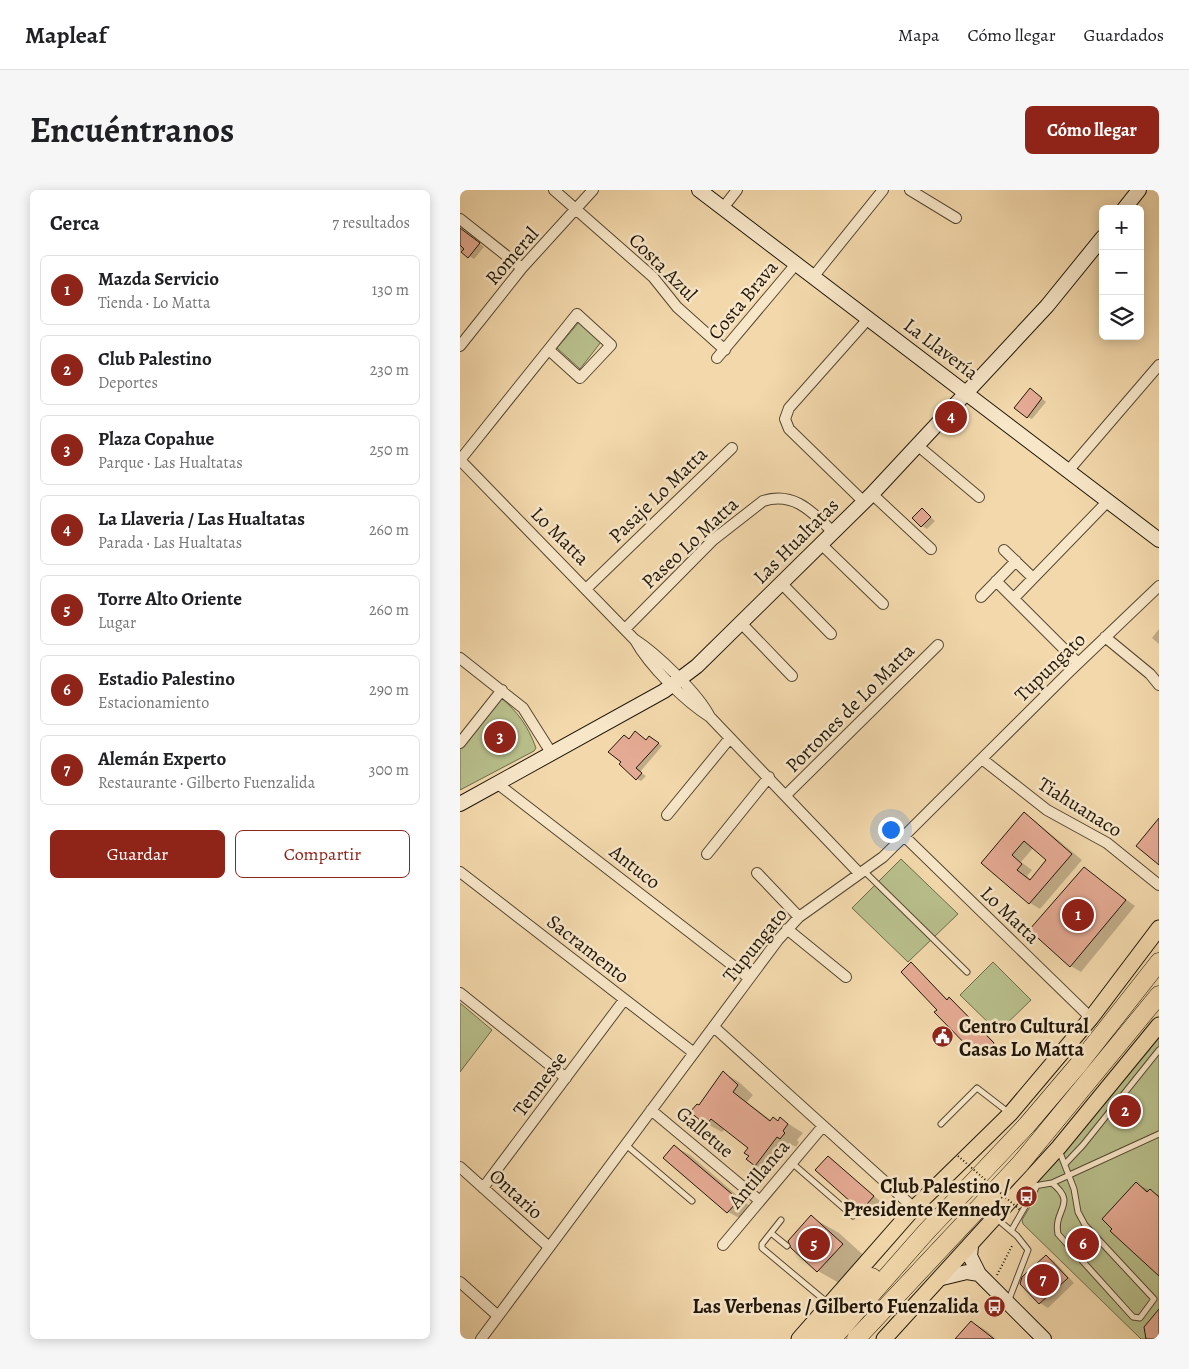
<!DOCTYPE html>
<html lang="es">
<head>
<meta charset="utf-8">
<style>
	:root { --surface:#fff; --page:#f6f6f6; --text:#202124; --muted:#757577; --line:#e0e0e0; --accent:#8f2418 }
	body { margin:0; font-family:Alegreya,serif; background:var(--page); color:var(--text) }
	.controls { position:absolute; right:15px; top:15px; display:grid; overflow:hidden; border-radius:8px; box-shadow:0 2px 12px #0003 }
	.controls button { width:45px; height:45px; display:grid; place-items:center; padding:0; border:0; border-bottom:1px solid var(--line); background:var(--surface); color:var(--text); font:25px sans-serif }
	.you { position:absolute; left:430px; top:639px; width:18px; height:18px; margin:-12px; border:4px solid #fff; border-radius:50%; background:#1a73e8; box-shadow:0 0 0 8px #1a73e833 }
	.badge { display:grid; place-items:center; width:32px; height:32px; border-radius:50%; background:var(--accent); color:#fff; font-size:16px; font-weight:700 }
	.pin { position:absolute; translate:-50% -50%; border:2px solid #fff; box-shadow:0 1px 5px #0006 }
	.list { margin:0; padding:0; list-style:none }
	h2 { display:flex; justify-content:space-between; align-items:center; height:65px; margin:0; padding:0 20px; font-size:21px }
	h2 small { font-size:16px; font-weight:400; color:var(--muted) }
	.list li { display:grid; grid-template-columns:32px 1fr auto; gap:15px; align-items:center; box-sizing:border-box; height:70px; margin:0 10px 10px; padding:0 10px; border:1px solid var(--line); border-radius:8px }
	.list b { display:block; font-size:19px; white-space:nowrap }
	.list p { margin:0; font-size:16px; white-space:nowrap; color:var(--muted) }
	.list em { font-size:16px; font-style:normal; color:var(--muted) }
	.actions { display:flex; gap:10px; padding:15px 20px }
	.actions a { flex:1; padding:11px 0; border:1px solid var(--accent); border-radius:8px; text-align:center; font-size:18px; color:var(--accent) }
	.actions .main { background:var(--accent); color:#fff }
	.icon { flex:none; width:28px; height:28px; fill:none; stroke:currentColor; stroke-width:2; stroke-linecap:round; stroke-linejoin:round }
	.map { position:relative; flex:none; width:699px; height:1149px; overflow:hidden; border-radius:8px }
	header { display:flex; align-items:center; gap:30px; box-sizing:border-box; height:70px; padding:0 25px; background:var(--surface); border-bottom:1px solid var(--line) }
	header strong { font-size:24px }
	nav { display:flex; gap:28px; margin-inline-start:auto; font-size:18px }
	.intro { display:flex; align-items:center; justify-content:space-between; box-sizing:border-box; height:120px; padding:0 30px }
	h1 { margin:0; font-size:35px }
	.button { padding:12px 22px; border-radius:8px; background:var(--accent); color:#fff; font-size:18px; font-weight:700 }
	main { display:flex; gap:30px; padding:0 30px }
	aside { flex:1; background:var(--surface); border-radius:8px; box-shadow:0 2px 12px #0003 }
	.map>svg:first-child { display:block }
</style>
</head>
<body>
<header>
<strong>Mapleaf</strong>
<nav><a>Mapa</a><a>Cómo llegar</a><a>Guardados</a></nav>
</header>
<div class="intro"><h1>Encuéntranos</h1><a class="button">Cómo llegar</a></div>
<main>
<aside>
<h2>Cerca<small>7 resultados</small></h2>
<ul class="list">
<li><span class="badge">1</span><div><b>Mazda Servicio</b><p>Tienda · Lo Matta</p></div><em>130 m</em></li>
<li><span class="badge">2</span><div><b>Club Palestino</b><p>Deportes</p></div><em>230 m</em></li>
<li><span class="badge">3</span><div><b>Plaza Copahue</b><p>Parque · Las Hualtatas</p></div><em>250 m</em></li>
<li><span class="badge">4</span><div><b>La Llaveria / Las Hualtatas</b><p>Parada · Las Hualtatas</p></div><em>260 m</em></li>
<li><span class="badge">5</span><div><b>Torre Alto Oriente</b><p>Lugar</p></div><em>260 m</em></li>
<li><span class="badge">6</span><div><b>Estadio Palestino</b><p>Estacionamiento</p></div><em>290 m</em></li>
<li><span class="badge">7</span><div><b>Alemán Experto</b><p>Restaurante · Gilberto Fuenzalida</p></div><em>300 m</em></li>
</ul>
<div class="actions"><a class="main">Guardar</a><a>Compartir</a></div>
</aside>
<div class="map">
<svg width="699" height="1149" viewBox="0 0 699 1149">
	<rect width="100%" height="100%" fill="#f2d8ab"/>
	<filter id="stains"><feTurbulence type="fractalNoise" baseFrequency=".004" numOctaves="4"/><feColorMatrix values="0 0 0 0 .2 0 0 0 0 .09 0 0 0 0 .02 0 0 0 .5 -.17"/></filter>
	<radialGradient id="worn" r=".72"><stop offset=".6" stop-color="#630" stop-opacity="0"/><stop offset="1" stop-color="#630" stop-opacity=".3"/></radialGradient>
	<!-- green -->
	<path fill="#b8bf8b" stroke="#6c6b4b" d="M119,132L141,152L120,179L97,158Z
		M40,507C58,522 68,536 76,558L74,561L0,600V557Z
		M441,669L498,724L448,772L392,718Z
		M533,772L571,810L538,842L500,805Z
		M0,813L32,840L0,882Z
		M699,841V1149H681L563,1034L562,1030L574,1010L563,1000Z"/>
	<!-- shadow -->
	<path fill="#0003" fill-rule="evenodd" d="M0,38L24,57L14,69L0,60Z
		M575,203L586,212L572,229L567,227Z
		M462,320L475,331L467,339L462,336Z
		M699,439V454L692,448Z
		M169,550H194L202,556L180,582L186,586L181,591L177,589Z
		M564,624L574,630L622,670L580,719L570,713L522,672ZM573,658L588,670L571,690L567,686L572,680L561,672Z
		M624,679L675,716L621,782L611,776Z
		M451,773L488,810L494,812L538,856L525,869L520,867Z
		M264,883L279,892L293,905L287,912L312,931L319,932L321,929L343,943L337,950L339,952L336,957L333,955L310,984L295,975L289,958L265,939L262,942L247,934L239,916Z
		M215,957L230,965L293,1019L283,1030L268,1022Z
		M368,967L420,1011L409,1024L401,1020Z
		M677,994L699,1005V1085Z
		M351,1027L379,1043L410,1071L386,1097L358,1081Z
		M586,1066L594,1071L614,1093L588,1118L580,1113L561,1093Z
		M512,1132L527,1141L536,1149H497Z"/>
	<!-- building -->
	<path fill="#e5aa93" stroke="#21170b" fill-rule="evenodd" d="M0,38L20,53L8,68L1,62L4,59L0,55Z
		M570,198L582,208L567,228L554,218Z
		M462,318L471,327L461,337L452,328Z
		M175,541L186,550L189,546L199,553L176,578L182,583L176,590L159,574L161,572L148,562L164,545L169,549Z
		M564,622L612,664L569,714L521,673ZM564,651L586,670L570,690L557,680L562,674L552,665Z
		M699,628V675L676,656Z
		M624,677L666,710L610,777L569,740Z
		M451,772L487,810L489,807L534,853L519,868L474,822L477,820L441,782Z
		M263,881L278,895L273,902L310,931L313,927L318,931L320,927L328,934L323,941L325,943L320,949L317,947L295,976L286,969L289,966L284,963L288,958L251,929L246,935L230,922L237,914L239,915Z
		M214,955L279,1010L267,1023L203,968Z
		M368,966L414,1006L401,1021L355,980Z
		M676,992L687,1002L690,999L699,1007V1086L650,1041L652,1039L642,1029Z
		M351,1025L383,1054L357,1082L331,1058L328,1051Z
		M586,1065L608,1088L579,1114L560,1094L562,1087Z
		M699,1119V1149H686L684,1137Z
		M511,1131L534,1149H495Z"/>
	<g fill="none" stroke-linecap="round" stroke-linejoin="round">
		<defs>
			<path id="lane" d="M404,681L507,782
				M481,934L517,898L548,922
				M166,955L232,1011
				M332,973L393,1026
				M605,974L623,955L699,860
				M592,993L699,944
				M568,997L592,993C618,1014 593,1019 598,1044L673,1127L680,1128L694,1109L625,1035L618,1022L614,999L599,960
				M536,1028L557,1046L568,1060L548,1112
				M321,1030L302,1054V1058L369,1114
				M551,1041L577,996
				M311,1043L327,1056"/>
			<path id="street" d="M94,0L193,87L217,117L265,160
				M450,0L496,28
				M263,18L277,0
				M0,29L62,78
				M353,87L423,0
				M0,156L62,78L133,0
				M257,168L336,74
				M457,255L519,307
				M0,270L174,449C197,464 238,503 250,527
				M0,270L117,124L151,155L120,188L89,160
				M608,281L699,175
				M412,304L471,359
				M404,312L329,239L325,229L329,218L408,129
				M362,355L423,414
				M544,360L573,388
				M536,391L618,473
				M322,394L371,444
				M127,398L272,258
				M521,407L556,371
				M554,408L648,311
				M281,433L332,486
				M165,439L253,350L303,311C335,301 353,323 374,343
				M645,447L690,484L699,495
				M175,450C190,477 225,511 250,527L399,683
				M0,468L63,518L92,564
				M0,553L42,500
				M522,569L587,620L647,653L699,695
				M38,594L289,788
				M326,605L478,455
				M207,625L270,548
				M445,647L631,828
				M247,664L309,587
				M0,682L234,863
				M297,683L339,727
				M327,739L386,787
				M0,803L106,888
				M255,838L454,1018
				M191,920L300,1011
				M0,977L89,1057
				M23,998L164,810
				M263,1055L363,936
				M0,1092L38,1126
				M21,1149L318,750L339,727L423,667L609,482L699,396"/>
			<path id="secondary" d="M239,0L699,350
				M664,19L679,0
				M0,614L204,501L237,476L412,304L587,116L643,47
				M511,1056L510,1066L519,1084L584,1149
				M482,1088L507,1082L519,1084"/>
			<path id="primary" d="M339,1149L454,1018L550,924L631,828L699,738
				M424,1149L599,957L699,835"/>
			<path id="highway" d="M350,1149L412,1087
				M372,1149L466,1042L567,935L618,875L699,772
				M396,1149L560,974L699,805"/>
		</defs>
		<!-- lane casing -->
		<use href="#lane" stroke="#554733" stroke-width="7"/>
		<!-- street casing -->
		<use href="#street" stroke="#554733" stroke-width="12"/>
		<!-- secondary casing -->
		<use href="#secondary" stroke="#21170b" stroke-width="16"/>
		<!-- primary casing -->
		<use href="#primary" stroke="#21170b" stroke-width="17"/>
		<!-- highway casing -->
		<use href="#highway" stroke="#21170b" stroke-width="19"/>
		<!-- path -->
		<path stroke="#21170b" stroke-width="2" stroke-dasharray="1 2.5" stroke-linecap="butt" d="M537,1085L553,1054"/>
		<!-- lane -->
		<use href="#lane" stroke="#f7e6c8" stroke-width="5"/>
		<!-- street -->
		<use href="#street" stroke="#f7e6c8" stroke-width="10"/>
		<!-- secondary -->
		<use href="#secondary" stroke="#f7e6c8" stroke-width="14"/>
		<!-- primary -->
		<use href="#primary" stroke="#f2d8ab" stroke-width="15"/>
		<!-- highway -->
		<use href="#highway" stroke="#f2d8ab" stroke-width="18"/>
		<!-- path-bridge -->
		<path stroke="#21170b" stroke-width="2" stroke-dasharray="1 2.5" stroke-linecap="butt" d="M498,966L560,1020"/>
	</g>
	<!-- icons -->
	<defs>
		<symbol id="civic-disc" viewBox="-11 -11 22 22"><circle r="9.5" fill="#8f2418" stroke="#f7e6c8"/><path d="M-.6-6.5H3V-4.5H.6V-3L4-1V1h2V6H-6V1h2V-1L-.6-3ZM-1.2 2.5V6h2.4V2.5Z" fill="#fff"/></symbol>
		<symbol id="bus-disc" viewBox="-11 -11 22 22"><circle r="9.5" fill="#8f2418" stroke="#f7e6c8"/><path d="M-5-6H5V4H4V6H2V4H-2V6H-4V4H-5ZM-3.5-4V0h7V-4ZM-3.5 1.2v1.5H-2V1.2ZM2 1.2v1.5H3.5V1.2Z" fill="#fff"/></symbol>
	</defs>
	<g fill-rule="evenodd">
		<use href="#civic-disc" x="470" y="834" width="25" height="25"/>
		<use href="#bus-disc" x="554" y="994" width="25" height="25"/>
		<use href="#bus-disc" x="522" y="1104" width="25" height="25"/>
	</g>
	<g text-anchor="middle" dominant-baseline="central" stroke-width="5" stroke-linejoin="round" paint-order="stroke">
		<!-- street labels -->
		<g font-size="20" fill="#21170b" stroke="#f7e6c8">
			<text transform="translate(52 66) rotate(-49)">Romeral</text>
			<text transform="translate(203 77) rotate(45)">Costa Azul</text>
			<text transform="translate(283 110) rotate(-50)">Costa Brava</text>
			<text transform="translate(481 159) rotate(37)">La Llavería</text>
			<text transform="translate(198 305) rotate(-44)">Pasaje Lo Matta</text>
			<text transform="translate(100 346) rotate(45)">Lo Matta</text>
			<text transform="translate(336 351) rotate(-45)">Las Hualtatas</text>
			<text transform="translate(230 353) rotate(-43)">Paseo Lo Matta</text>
			<text transform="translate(590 477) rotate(-44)">Tupungato</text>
			<text transform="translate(390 518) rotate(-45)">Portones de Lo Matta</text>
			<text transform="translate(620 617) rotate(32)">Tiahuanaco</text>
			<text transform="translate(175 677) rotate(38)">Antuco</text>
			<text transform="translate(550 725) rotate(44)">Lo Matta</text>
			<text transform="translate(295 755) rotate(-51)">Tupungato</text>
			<text transform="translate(128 759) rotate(38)">Sacramento</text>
			<text transform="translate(80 894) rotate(-53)">Tennesse</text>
			<text transform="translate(245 942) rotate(40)">Galletue</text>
			<text transform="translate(299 984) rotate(-50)">Antillanca</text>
			<text transform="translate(56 1004) rotate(42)">Ontario</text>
		</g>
		<!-- poi labels -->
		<g font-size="20" font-weight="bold" fill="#21170b" stroke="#f7e6c8" text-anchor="end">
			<text x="499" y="836" text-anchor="start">Centro Cultural<tspan x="499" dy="23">Casas Lo Matta</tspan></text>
			<text x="550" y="996">Club Palestino /<tspan x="550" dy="23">Presidente Kennedy</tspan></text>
			<text x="519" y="1116">Las Verbenas / Gilberto Fuenzalida</text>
		</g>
	</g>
	<rect width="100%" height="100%" filter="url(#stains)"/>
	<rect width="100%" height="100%" fill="url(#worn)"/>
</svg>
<div class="controls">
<button>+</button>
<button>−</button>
<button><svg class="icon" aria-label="layers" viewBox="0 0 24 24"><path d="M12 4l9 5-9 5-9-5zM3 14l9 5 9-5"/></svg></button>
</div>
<div class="you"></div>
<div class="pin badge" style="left:618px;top:725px">1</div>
<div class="pin badge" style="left:665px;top:921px">2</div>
<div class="pin badge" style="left:40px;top:547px">3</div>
<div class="pin badge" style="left:491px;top:227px">4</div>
<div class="pin badge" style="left:354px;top:1054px">5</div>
<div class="pin badge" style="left:623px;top:1054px">6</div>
<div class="pin badge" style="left:583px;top:1090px">7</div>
</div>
</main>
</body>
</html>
